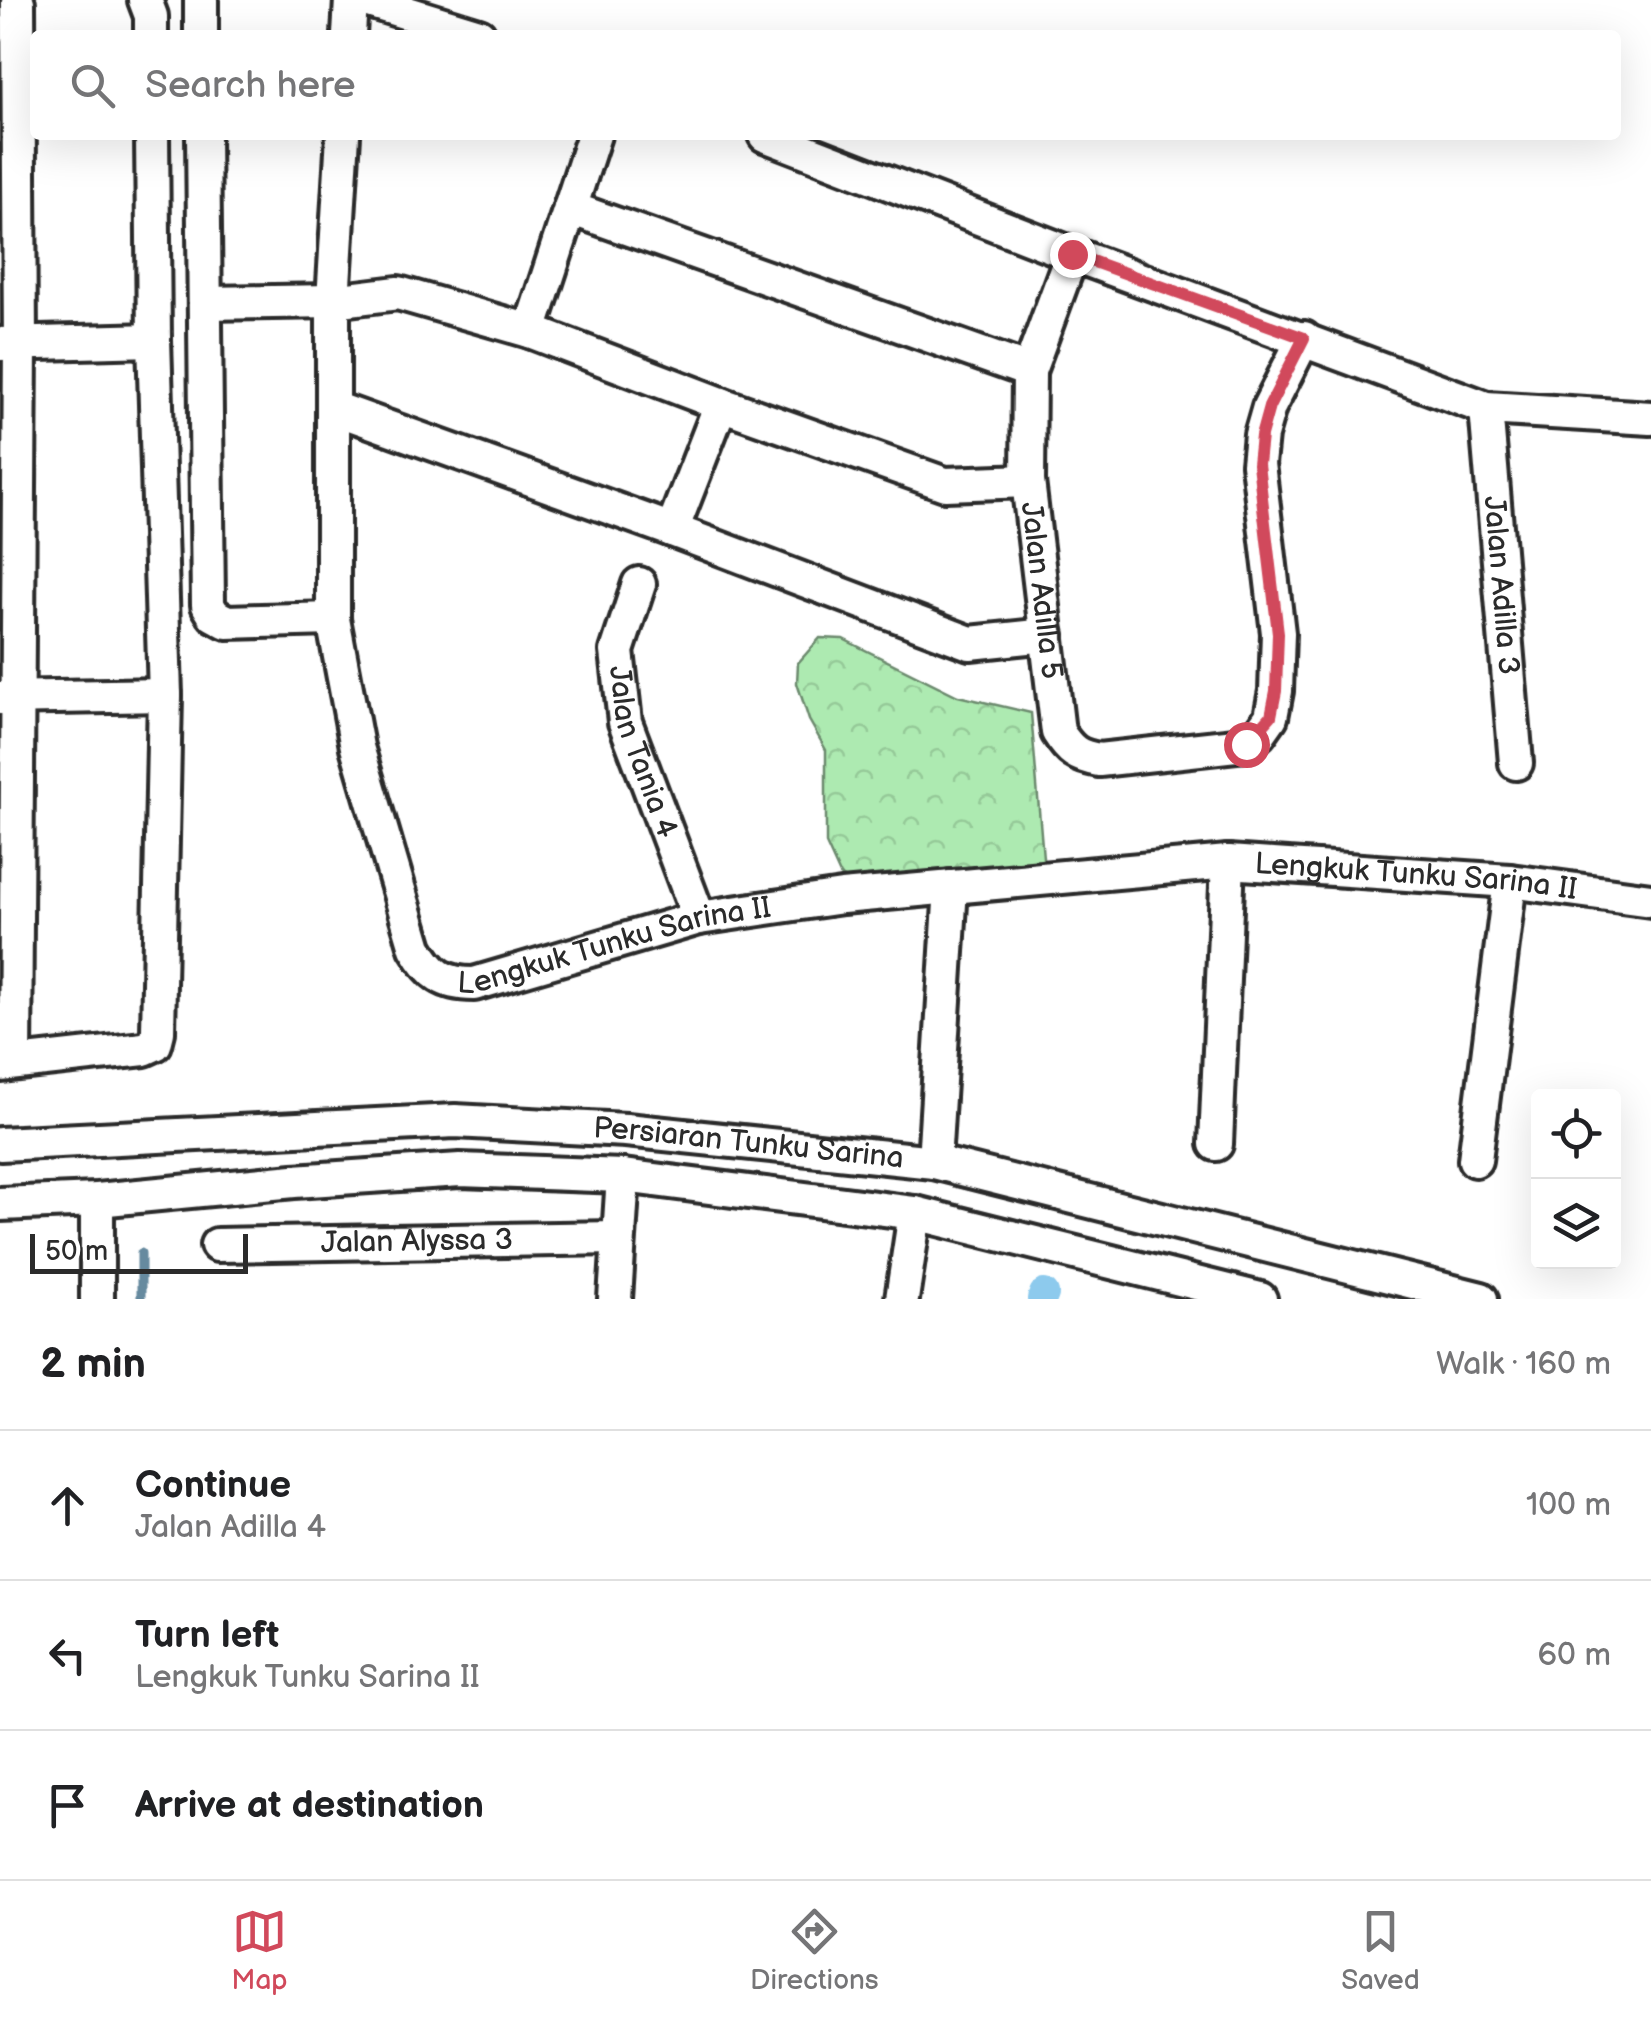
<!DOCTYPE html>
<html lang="en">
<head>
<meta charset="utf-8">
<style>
	:root { --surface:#fff; --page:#f2f2f2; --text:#202124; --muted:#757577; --line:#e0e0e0; --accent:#d1495b }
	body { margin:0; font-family:"Balsamiq Sans",sans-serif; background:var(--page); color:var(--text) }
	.controls { position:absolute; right:30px; bottom:30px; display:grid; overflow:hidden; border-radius:10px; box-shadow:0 10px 40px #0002 }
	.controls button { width:90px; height:90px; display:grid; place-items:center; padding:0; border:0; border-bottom:2px solid var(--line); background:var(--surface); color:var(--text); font:50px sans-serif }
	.scale { position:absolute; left:30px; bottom:25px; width:218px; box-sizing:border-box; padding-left:10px; border:5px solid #2b2b2b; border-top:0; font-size:28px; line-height:35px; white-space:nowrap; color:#2b2b2b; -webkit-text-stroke:8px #fff; paint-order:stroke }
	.stop { position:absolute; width:30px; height:30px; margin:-22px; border:8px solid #d1495b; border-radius:50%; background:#fff }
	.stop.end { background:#d1495b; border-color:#fff; box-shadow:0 2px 10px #0008 }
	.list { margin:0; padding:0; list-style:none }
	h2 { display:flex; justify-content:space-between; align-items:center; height:130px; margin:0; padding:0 40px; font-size:42px }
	h2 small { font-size:32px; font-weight:400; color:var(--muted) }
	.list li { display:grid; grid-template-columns:65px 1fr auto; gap:30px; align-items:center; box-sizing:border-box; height:150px; padding:0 40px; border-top:2px solid var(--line) }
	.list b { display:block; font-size:38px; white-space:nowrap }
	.list p { margin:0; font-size:32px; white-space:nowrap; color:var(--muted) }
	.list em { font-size:32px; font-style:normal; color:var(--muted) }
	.icon { flex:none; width:55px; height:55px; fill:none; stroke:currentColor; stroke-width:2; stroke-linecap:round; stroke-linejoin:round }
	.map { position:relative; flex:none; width:1651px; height:1299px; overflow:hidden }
	.search { position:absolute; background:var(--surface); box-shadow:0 10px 40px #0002; left:30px; right:30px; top:30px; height:110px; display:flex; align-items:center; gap:25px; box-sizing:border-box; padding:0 35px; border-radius:10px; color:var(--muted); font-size:38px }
	.sheet { height:580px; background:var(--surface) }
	nav { display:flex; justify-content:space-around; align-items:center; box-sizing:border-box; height:140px; border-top:2px solid var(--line); background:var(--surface); font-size:28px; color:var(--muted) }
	nav a { display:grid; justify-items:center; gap:5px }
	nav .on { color:var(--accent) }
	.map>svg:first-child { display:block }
</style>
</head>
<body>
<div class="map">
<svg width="1651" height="1299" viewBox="0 0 1651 1299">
	<defs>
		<pattern id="park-crowns" width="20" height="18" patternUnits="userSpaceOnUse" patternTransform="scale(2.5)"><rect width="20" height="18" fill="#adeab1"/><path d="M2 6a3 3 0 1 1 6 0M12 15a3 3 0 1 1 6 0" fill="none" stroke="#95c998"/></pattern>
	</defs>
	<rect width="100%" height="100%" fill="#fff"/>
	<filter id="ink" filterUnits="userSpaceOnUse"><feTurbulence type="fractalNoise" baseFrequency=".01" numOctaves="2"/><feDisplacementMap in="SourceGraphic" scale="20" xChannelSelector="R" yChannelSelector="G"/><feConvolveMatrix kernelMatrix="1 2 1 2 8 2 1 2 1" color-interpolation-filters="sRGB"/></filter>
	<g filter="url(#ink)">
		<!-- park -->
		<path fill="url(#park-crowns)" stroke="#6c8a6e" stroke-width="2.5" d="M820,638L843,639L958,696L1031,713L1044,870L860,887L840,875L826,844V750L809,720L797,683L798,663Z"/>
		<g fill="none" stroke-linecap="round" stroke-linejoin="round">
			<!-- stream -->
			<path stroke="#668a9f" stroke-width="9" d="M141,1299V1253"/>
			<!-- canal -->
			<path stroke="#8dcaed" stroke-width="30" d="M1042,1299L1044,1294"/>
			<defs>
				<g id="minor">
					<path d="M145,0L151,16V35"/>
					<path d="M201,0V35"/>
					<path d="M365,0L479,35"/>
					<path d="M349,35L351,0"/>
					<path d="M203,135L208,605L214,615L227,622L333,619"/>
					<path id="s1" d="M343,135L333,301V619L357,747L416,948C431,974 443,984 474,984L699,918L842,897L1228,862L1510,881L1651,900"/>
					<path d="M765,135L1072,254L1486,408L1651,418"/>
					<path d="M570,208L1029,371"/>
					<path id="s2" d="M1072,254L1029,371L1028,481L1058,732C1070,751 1077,756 1099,760L1245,744L1259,734L1271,717L1276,691L1278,633L1258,464L1261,435L1269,407L1304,338"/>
					<path d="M205,303L333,301L398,293L530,331L721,404L945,484L1028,481"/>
					<path d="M530,331L594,135"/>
					<path d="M0,344L154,340"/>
					<path d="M334,408L672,530L970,643L1047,635"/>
					<path id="s3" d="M1486,408L1516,763"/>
					<path d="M672,530L721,404"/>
					<path id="s4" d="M639,584L617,651L625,722L699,918"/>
					<path d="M0,698L165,695"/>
					<path d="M15,1063L20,344L18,3"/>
					<path d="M0,1065L144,1049L155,1044L158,1032L165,695L154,340L152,135"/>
					<path id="s5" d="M0,1144L455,1121L626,1130L934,1162L1481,1299"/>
					<path d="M1216,1144L1228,862"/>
					<path d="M1475,1160L1510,881"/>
					<path d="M934,1162L951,887"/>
					<path d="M97,1200V1299"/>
					<path d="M0,1204L97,1200L294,1181L460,1170L623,1176L915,1213L1260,1299"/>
					<path id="s6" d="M217,1245L617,1238"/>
					<path d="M615,1299L623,1176"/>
					<path d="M902,1299L915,1213"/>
				</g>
			</defs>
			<!-- minor casing -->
			<use href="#minor" stroke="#2b2b2b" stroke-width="40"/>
			<!-- minor -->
			<use href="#minor" stroke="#fff" stroke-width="32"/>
		</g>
	</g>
	<g fill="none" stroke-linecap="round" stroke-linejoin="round" filter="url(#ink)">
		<!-- route -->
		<path stroke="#d1495b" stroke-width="12" d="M1072,254L1304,338L1269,407L1261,436L1258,464L1278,633L1276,691L1271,716L1246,744"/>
	</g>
	<g text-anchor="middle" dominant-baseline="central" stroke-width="8" stroke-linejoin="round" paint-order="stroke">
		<!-- street labels -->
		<g font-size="30" fill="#2b2b2b" stroke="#fff">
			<text stroke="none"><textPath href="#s3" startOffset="178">Jalan Adilla 3</textPath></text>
			<text stroke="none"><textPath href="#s2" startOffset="345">Jalan Adilla 5</textPath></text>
			<text stroke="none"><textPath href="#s4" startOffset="175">Jalan Tania 4</textPath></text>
			<text stroke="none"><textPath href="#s1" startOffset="1852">Lengkuk Tunku Sarina II</textPath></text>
			<text stroke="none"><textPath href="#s1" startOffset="1042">Lengkuk Tunku Sarina II</textPath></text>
			<text stroke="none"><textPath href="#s5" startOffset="750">Persiaran Tunku Sarina</textPath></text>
			<text stroke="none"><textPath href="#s6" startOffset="200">Jalan Alyssa 3</textPath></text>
		</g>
	</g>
</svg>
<div class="controls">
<button><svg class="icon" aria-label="locate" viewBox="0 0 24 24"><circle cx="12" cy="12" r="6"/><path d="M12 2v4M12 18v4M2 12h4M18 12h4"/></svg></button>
<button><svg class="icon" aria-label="layers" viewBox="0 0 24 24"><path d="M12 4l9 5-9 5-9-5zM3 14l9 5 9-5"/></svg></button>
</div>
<div class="scale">50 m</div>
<div class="stop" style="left:1246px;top:744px"></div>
<div class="stop end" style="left:1072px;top:254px"></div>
<div class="search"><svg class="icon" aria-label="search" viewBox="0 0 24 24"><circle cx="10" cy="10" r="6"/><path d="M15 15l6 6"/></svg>Search here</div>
</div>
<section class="sheet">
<h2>2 min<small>Walk · 160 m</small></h2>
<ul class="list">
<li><svg class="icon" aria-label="ahead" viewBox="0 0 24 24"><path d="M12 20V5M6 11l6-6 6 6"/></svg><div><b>Continue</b><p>Jalan Adilla 4</p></div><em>100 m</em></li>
<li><svg class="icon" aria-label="left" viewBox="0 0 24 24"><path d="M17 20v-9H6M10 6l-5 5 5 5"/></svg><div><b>Turn left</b><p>Lengkuk Tunku Sarina II</p></div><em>60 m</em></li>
<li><svg class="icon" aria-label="arrive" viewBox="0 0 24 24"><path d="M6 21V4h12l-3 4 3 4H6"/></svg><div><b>Arrive at destination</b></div></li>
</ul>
</section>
<nav>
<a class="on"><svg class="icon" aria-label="map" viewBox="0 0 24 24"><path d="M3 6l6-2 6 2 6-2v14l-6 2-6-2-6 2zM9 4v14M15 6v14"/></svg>Map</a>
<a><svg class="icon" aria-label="directions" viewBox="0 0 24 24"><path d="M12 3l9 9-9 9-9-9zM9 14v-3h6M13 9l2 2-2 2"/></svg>Directions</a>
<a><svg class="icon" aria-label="saved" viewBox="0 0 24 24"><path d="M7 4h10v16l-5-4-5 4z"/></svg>Saved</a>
</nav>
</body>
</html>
